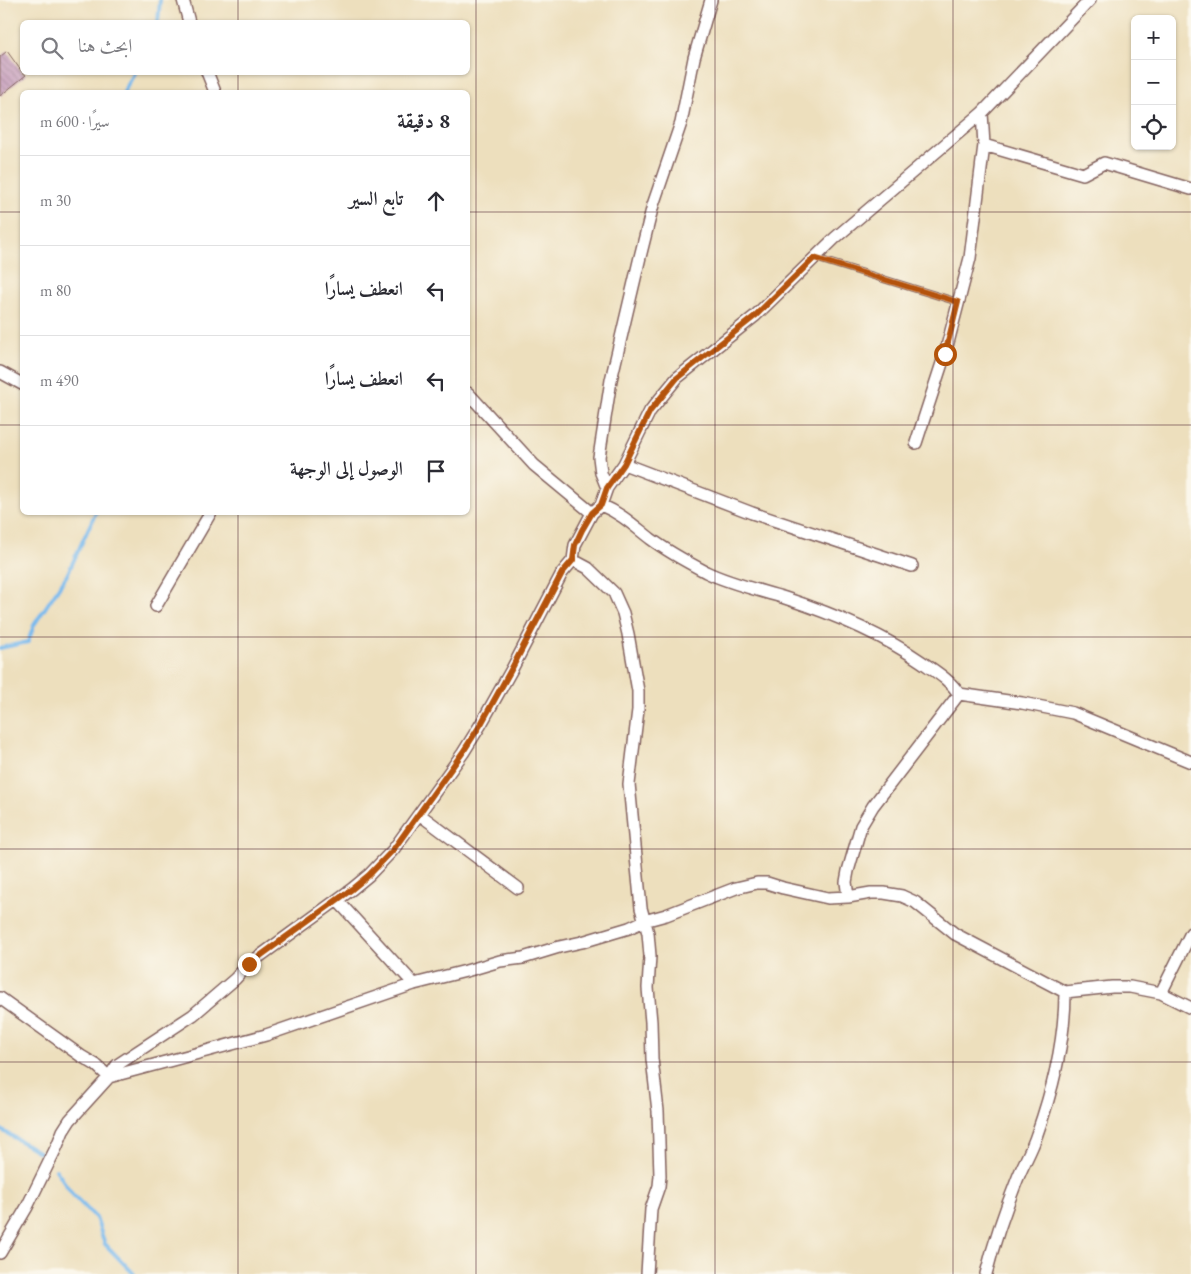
<!DOCTYPE html>
<html lang="ar">
<head>
<meta charset="utf-8">
<style>
	:root { --surface:#fff; --page:#f2f2f3; --text:#2b2b33; --muted:#7c7c81; --line:#e1e1e2 }
	body { margin:0; font-family:"EB Garamond",Amiri,serif; background:var(--page); color:var(--text); direction:rtl }
	.controls { position:absolute; right:15px; top:15px; display:grid; overflow:hidden; border-radius:8px; box-shadow:0 1px 4px #0004 }
	.controls button { width:45px; height:45px; display:grid; place-items:center; padding:0; border:0; border-bottom:1px solid var(--line); background:var(--surface); color:var(--text); font:25px sans-serif }
	.stop { position:absolute; width:15px; height:15px; margin:-11px; border:4px solid #b45309; border-radius:50%; background:#fff }
	.stop.end { background:#b45309; border-color:#fff; box-shadow:0 1px 5px #0008 }
	.list { margin:0; padding:0; list-style:none }
	h2 { display:flex; justify-content:space-between; align-items:center; height:65px; margin:0; padding:0 20px; font-size:21px }
	h2 small { font-size:16px; font-weight:400; color:var(--muted) }
	.list li { display:grid; grid-template-columns:32px 1fr auto; gap:15px; align-items:center; box-sizing:border-box; height:90px; padding:0 20px; border-top:1px solid var(--line) }
	.list b { display:block; font-size:19px; white-space:nowrap }
	.list em { font-size:16px; font-style:normal; color:var(--muted) }
	.icon { flex:none; width:28px; height:28px; fill:none; stroke:currentColor; stroke-width:2; stroke-linecap:round; stroke-linejoin:round }
	.map { position:relative; flex:none; width:1191px; height:1274px; overflow:hidden; direction:ltr }
	.search { position:absolute; background:var(--surface); box-shadow:0 1px 4px #0004; left:20px; top:20px; width:450px; height:55px; display:flex; align-items:center; gap:12px; box-sizing:border-box; padding:0 18px; border-radius:8px; color:var(--muted); font-size:19px }
	.panel { position:absolute; background:var(--surface); box-shadow:0 1px 4px #0004; left:20px; top:90px; width:450px; height:425px; border-radius:8px; direction:rtl }
	.map>svg:first-child { display:block }
</style>
</head>
<body>
<div class="map">
<svg width="1191" height="1274" viewBox="0 0 1191 1274">
	<defs>
		<pattern id="building-back-hatch" width="6" height="6" patternUnits="userSpaceOnUse" patternTransform="scale(1.25)"><rect width="6" height="6" fill="#c49aba"/><path d="M-1 5l2 2M0 0l6 6M5-1l2 2" fill="none" stroke="#a17d97"/></pattern>
	</defs>
	<rect width="100%" height="100%" fill="#fbf7ec"/>
	<filter id="ink" filterUnits="userSpaceOnUse"><feTurbulence type="fractalNoise" baseFrequency=".02" numOctaves="2"/><feDisplacementMap in="SourceGraphic" scale="10" xChannelSelector="R" yChannelSelector="G"/><feConvolveMatrix kernelMatrix="1 2 1 2 8 2 1 2 1" color-interpolation-filters="sRGB"/></filter>
	<filter id="wash" filterUnits="userSpaceOnUse"><feTurbulence type="fractalNoise" baseFrequency=".0096" numOctaves="4" result="noise"/><feDisplacementMap in="SourceGraphic" scale="20" xChannelSelector="R" yChannelSelector="G"/><feGaussianBlur stdDeviation="1.12" result="paint"/><feColorMatrix in="noise" values="0 0 0 0 0 0 0 0 0 0 0 0 0 0 0 0 0 1.4 0 .05"/><feComposite in="paint" operator="in"/></filter>
	<g filter="url(#wash)">
		<rect width="100%" height="100%" fill="#eddfbd"/>
		<g fill="none" stroke-linecap="round" stroke-linejoin="round">
			<!-- stream -->
			<path stroke="#78b9ed" stroke-width="4" d="M158,22L160,0
				M124,92L135,72
				M0,648L28,642L34,625L67,575L96,512
				M0,1129L47,1157
				M56,1170L73,1195L96,1218L105,1244L134,1274"/>
		</g>
		<g id="blocks">
			<!-- building -->
			<path fill="url(#building-back-hatch)" d="M7,51L22,72L26,75L0,96V57Z"/>
		</g>
	</g>
	<g filter="url(#ink)">
		<use href="#blocks" fill-opacity="0" stroke="#83625e" stroke-width="1"/>
		<g fill="none" stroke-linecap="round" stroke-linejoin="round">
			<defs>
				<path id="lane" d="M815,258L958,302"/>
				<path id="street" d="M183,0L189,22
					M207,72L215,92
					M984,145L1083,174L1104,163L1191,189
					M0,372L22,384
					M468,393L534,465L592,513
					M916,443L945,354L970,258L984,145L982,113
					M624,464L752,513L912,566
					M607,488L601,473L599,457L611,380L640,257L653,205L681,123L694,58L711,0
					M601,505L607,488L624,464L650,411L677,378L755,316L835,238L982,113L1090,0
					M573,560L588,568L614,593L623,613L628,634L638,691V710L629,784L641,908L648,933L650,956L648,988L651,1022L652,1059L658,1111L660,1176L659,1186L651,1209L647,1274
					M156,606L211,512
					M959,694L1022,703L1073,713L1191,762
					M419,814L518,888
					M337,900L414,984
					M1161,993L1191,933
					M0,998L81,1056L96,1065L109,1077
					M109,1077L266,1035L414,984L466,971L500,961L523,958L559,947L582,942L629,928L644,921L666,915L736,888L757,883H767L783,888L828,898L848,897
					M0,1253L27,1207L57,1146L63,1131L70,1120L109,1077L117,1065L193,1015L235,979L249,964L352,889L369,875L393,850L463,753L481,724L512,669L562,573L573,560L575,545L592,513L601,505C622,514 633,525 651,539C667,551 687,562 706,572C731,584 759,590 785,598C834,614 880,633 922,662C936,672 950,680 959,694L873,806L861,826L848,871L846,882L848,897L871,893H884L902,896L915,902L955,934L1065,992L1112,987H1130L1161,993L1191,1008
					M986,1274C994,1242 1005,1210 1017,1180C1023,1164 1032,1150 1037,1134C1053,1089 1065,1040 1065,992"/>
			</defs>
			<!-- lane casing -->
			<use href="#lane" stroke="#83625e" stroke-width="8"/>
			<!-- street casing -->
			<use href="#street" stroke="#83625e" stroke-width="14"/>
			<!-- lane -->
			<use href="#lane" stroke="#fff" stroke-width="5.5"/>
			<!-- street -->
			<use href="#street" stroke="#fff" stroke-width="11"/>
		</g>
	</g>
	<g fill="none" stroke-linecap="round" stroke-linejoin="round" filter="url(#ink)">
		<!-- route -->
		<path stroke="#b45309" stroke-width="6" d="M249,964L352,889L369,875L393,850L463,752L481,724L512,668L562,573L573,560L575,545L582,530L592,513L601,505L607,488L624,464L650,411L677,378L755,316L814,258L958,302L945,354"/>
	</g>
	<!-- grid -->
	<path fill="none" stroke="#4a1f2b" stroke-width="1" stroke-opacity="0.55" d="M238,0V22M476,0V1274M715,0V1274M953,0V1274M238,72V92M0,212H22M468,212H1191M0,425H22M468,425H1191M238,512V1274M0,637H1191M0,849H1191M0,1062H1191"/>
</svg>
<div class="controls">
<button>+</button>
<button>−</button>
<button><svg class="icon" aria-label="locate" viewBox="0 0 24 24"><circle cx="12" cy="12" r="6"/><path d="M12 2v4M12 18v4M2 12h4M18 12h4"/></svg></button>
</div>
<div class="stop" style="left:945px;top:354px"></div>
<div class="stop end" style="left:249px;top:964px"></div>
<div class="search"><svg class="icon" aria-label="search" viewBox="0 0 24 24"><circle cx="10" cy="10" r="6"/><path d="M15 15l6 6"/></svg>ابحث هنا</div>
<section class="panel">
<h2>8 دقيقة<small>سيرًا · 600 m</small></h2>
<ul class="list">
<li><svg class="icon" aria-label="ahead" viewBox="0 0 24 24"><path d="M12 20V5M6 11l6-6 6 6"/></svg><div><b>تابع السير</b></div><em>30 m</em></li>
<li><svg class="icon" aria-label="left" viewBox="0 0 24 24"><path d="M17 20v-9H6M10 6l-5 5 5 5"/></svg><div><b>انعطف يسارًا</b></div><em>80 m</em></li>
<li><svg class="icon" aria-label="left" viewBox="0 0 24 24"><path d="M17 20v-9H6M10 6l-5 5 5 5"/></svg><div><b>انعطف يسارًا</b></div><em>490 m</em></li>
<li><svg class="icon" aria-label="arrive" viewBox="0 0 24 24"><path d="M6 21V4h12l-3 4 3 4H6"/></svg><div><b>الوصول إلى الوجهة</b></div></li>
</ul>
</section>
</div>
</body>
</html>
